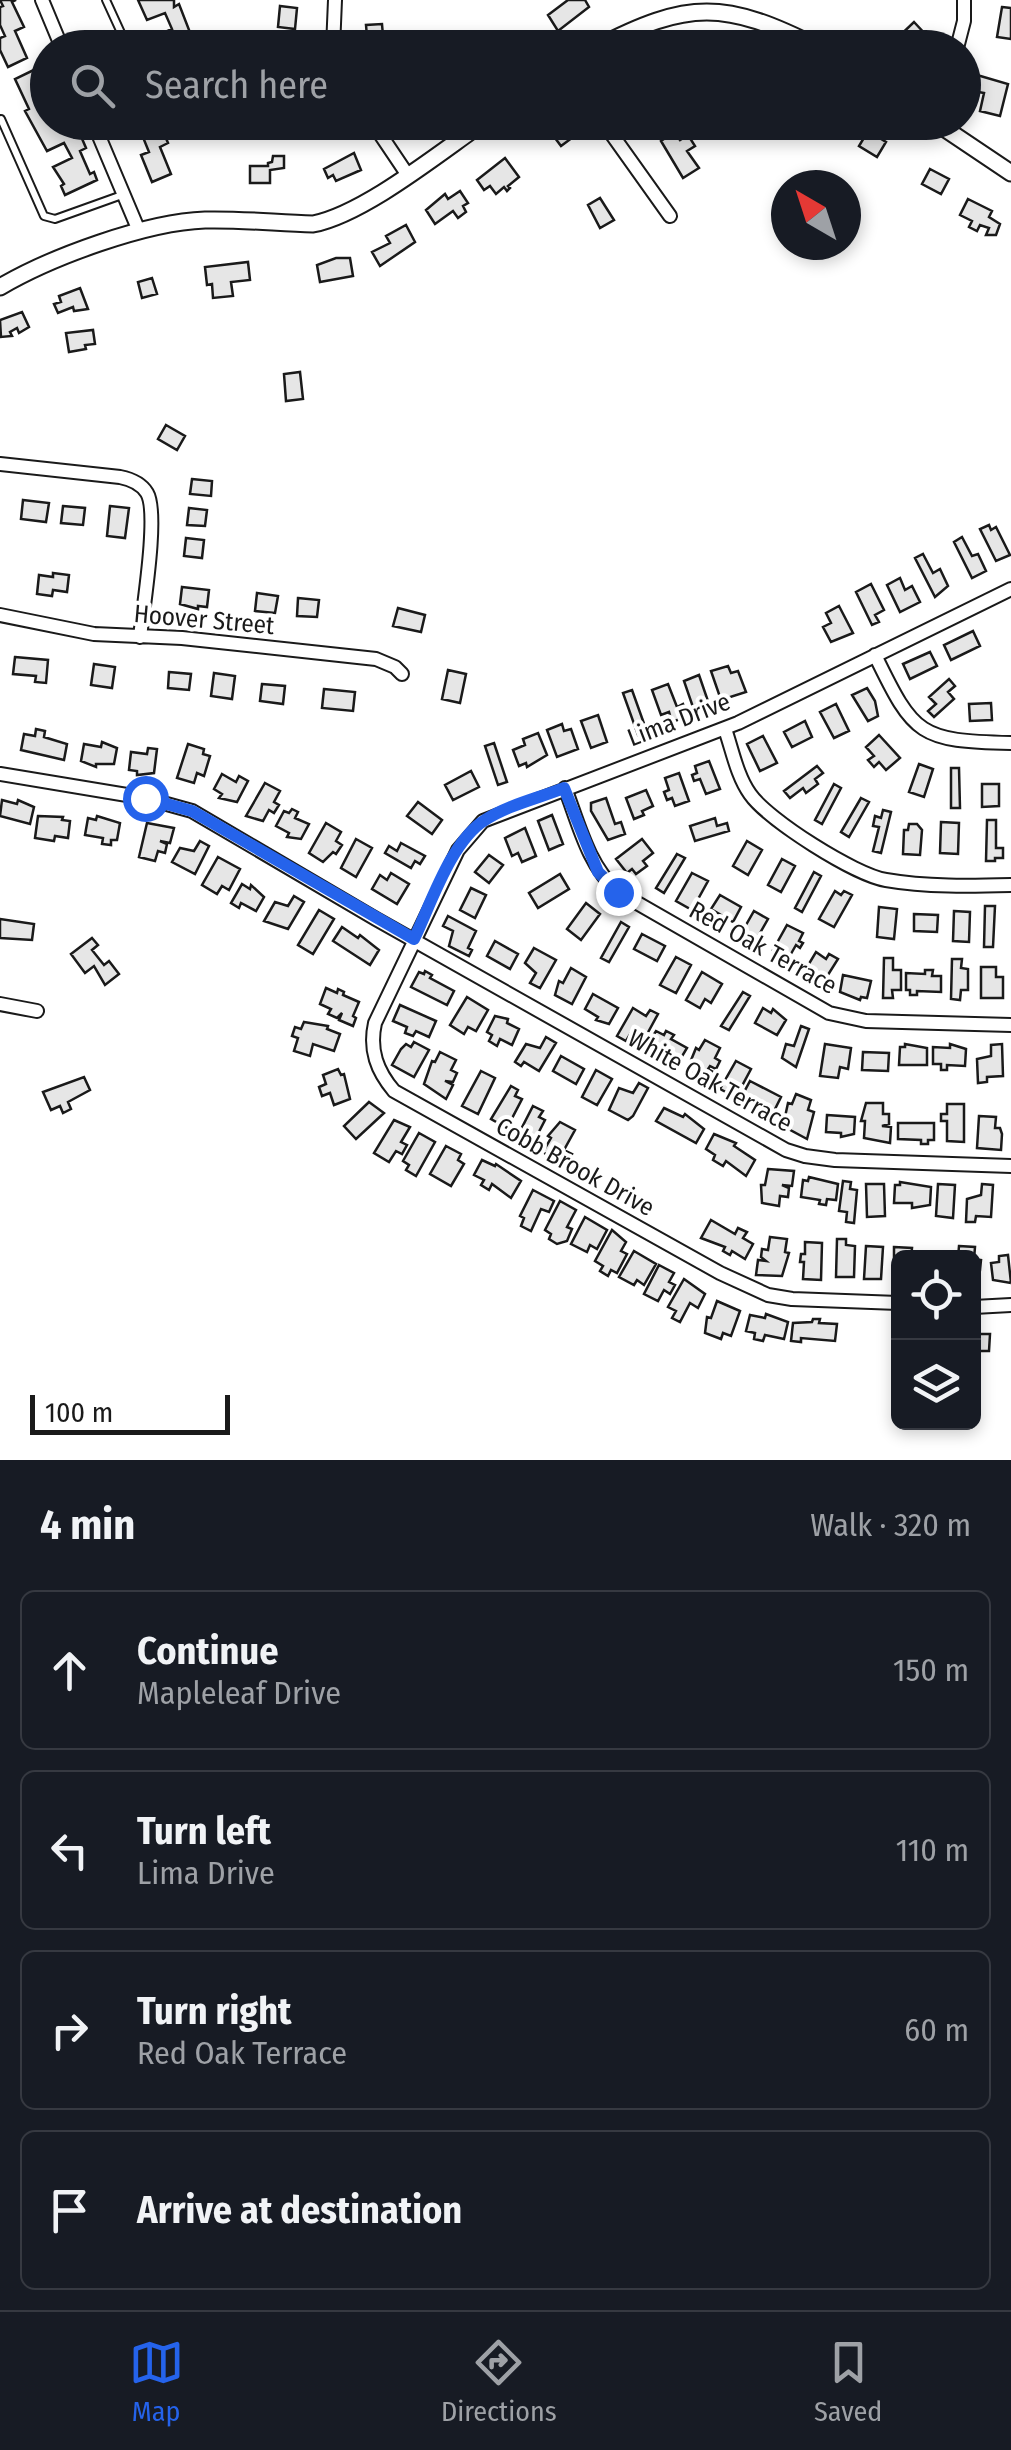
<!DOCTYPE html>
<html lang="en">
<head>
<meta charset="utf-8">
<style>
	:root { --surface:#171b24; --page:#20242c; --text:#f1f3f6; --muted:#9ea1a6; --line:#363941; --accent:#2563eb }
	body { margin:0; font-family:"Fira Sans Condensed",sans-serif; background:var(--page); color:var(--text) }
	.controls { position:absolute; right:30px; bottom:30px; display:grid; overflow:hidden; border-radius:15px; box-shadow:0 5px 15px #0003 }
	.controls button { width:90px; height:90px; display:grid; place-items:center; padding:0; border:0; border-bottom:2px solid var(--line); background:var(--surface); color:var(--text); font:50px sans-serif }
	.compass { position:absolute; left:771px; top:170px; width:90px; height:90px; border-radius:50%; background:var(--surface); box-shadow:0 5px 15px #0003; rotate:321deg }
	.scale { position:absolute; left:30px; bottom:25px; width:200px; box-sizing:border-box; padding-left:10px; border:5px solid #1a1a1a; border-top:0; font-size:28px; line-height:35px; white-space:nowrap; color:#1a1a1a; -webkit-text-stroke:8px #fff; paint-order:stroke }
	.stop { position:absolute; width:30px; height:30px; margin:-22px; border:8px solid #2563eb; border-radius:50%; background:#fff }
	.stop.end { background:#2563eb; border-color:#fff; box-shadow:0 2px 10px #0008 }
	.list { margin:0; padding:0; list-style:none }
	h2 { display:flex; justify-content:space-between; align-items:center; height:130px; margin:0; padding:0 40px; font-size:42px }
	h2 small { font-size:32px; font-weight:400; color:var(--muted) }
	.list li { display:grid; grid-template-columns:65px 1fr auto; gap:30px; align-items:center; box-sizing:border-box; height:160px; margin:0 20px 20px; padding:0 20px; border:2px solid var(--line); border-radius:15px }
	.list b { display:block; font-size:38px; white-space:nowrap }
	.list p { margin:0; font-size:32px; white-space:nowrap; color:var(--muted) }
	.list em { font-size:32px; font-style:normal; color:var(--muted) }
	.icon { flex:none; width:55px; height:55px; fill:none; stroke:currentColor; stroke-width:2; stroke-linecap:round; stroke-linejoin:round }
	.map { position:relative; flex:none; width:1011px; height:1460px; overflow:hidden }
	.search { position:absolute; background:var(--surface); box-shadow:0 5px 15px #0003; left:30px; right:30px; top:30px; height:110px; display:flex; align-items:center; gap:25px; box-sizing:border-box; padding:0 35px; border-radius:55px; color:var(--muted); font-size:38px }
	.sheet { height:850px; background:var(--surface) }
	nav { display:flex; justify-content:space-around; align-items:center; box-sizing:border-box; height:140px; border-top:2px solid var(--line); background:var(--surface); font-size:28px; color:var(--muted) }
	nav a { display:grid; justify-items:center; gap:5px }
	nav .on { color:var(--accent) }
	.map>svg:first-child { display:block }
</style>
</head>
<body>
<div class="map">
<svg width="1011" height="1460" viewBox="0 0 1011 1460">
	<rect width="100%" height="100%" fill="#fff"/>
	<!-- building -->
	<path fill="#e6e6e6" stroke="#1a1a1a" stroke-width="2.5" d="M0,0H16L12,2L24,27L15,31L27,58L8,67L0,50V38L5,36L0,25V7L3,6Z
		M138,0H174V7L179,4L196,48H158L154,37L172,29L165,13L147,20Z
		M568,0H585L589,7L558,31L548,15Z
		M280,6L297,8L295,29L278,27Z
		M1002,7L1011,8V39L997,37Z
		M914,22L927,36L915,48H895L892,43Z
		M382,24L384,48H368L366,25Z
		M44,65L48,97L39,101L48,122H68L74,137L80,134L86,148L80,151L90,174L94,172L97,180L65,195L61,186L64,184L53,167L72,158L64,143L47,151L25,111L29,109L15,79Z
		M977,75L1008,84L1000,116L980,111L984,93L973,91Z
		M145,122H159L168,143L160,147L171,174L152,182L141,155L149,152L138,125Z
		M559,122H574L580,132L561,146L549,130Z
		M868,131L886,142L877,157L859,146Z
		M674,132L680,140L688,135L695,146L687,151L699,168L683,178L661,141Z
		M354,153L361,170L336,181L333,175L328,178L324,169Z
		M273,156H284V168L270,170V183H250V166H268V163L272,162Z
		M505,158L519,177L508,186L510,188L507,191L504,187L496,194L490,186L484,190L477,180Z
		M930,169L949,179L941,194L922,184Z
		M460,191L468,203L463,206L466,212L458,218L453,211L435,224L426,210L445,194L448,199Z
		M600,198L614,220L600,228L588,205Z
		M968,199L992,211L989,217L1000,224L996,235H986L989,228L980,225L977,231L969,227L972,221L960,215Z
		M406,225L415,242L380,266L372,252L390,243L386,236Z
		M336,258H350L353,276L320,282L317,265Z
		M248,262L250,280L231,282L233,296L213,298L212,284L207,285L205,267Z
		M152,278L157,294L142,298L138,282Z
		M80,288L88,309L74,311L73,307L58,313L54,304L61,302L59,296Z
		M22,312L29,327L19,333L17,328L10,332L12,336L1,337L0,320Z
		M93,330L95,344L85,345L86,349L69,352L66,333Z
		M300,372L303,399L286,401L284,374Z
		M166,425L185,436L177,450L158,439Z
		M192,479L212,481L211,496L190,494Z
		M23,500L49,503L46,522L21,519Z
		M63,506L85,508L83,525L61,523Z
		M110,506L129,508L125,538L107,536Z
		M189,508L207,510L205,526L187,525Z
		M989,525L991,530L996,527L1010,555L996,561L980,529Z
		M962,537L972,556L978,554L986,571L972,578L954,542Z
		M186,538L204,540L202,558L184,556Z
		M923,554L933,573L940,569L948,586L935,597L915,558Z
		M53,573L69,575L67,592L53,590L52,596L37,594L39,575L53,577Z
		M900,578L905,590L912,586L920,602L900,612L887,585Z
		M871,584L884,610L875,615L879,622L872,625L856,592Z
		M182,587L209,590L207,607L198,606V609L180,604Z
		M257,593L278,596L275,613L255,611Z
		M298,598L319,600L317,617L297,616Z
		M839,606L853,633L831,642L823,627L831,623L826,613Z
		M398,608L425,615L421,632L393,626Z
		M973,631L980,646L951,660L944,645Z
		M930,652L937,666L910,679L903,664Z
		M15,657L48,660L46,683L35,682L36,676L13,674Z
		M94,664L115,667L112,688L91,685Z
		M728,666L731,673L738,671L746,692L721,700L711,671Z
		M448,670L466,674L460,703L442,699Z
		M169,672L191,674L189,690L168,688Z
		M214,673L235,676L232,699L211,696Z
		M699,675L709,704L694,710L684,681Z
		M949,679L955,686L948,692L954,699L934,717L928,711L936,704L929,697Z
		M262,684L285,686L283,704L260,701Z
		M668,684L677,707L683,704L688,716L672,722L669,712L661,715L652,690Z
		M867,688L875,701L878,716L868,721L852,695Z
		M324,689L355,692L353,711L322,708Z
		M632,690L647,732L638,735L623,693Z
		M991,703L992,720L970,721L969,704Z
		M836,704L849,731L834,738L820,712Z
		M598,715L607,742L591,748L581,721Z
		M805,721L812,737L792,747L784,732Z
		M562,724L564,731L571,729L578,749L557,757L547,730Z
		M36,729L45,731L44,737L67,744L64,760L21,750L24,734L35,736Z
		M538,733L547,755L527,767L526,763L519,766L513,750L525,745L523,739Z
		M879,735L900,758L886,770L879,762L874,767L868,760L874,756L866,747Z
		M763,736L777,763L760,771L747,744Z
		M102,742L117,748L114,764H96V767L81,761L84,744L101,747Z
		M494,743L507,782L498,785L485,746Z
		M188,744L204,749L203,754L210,756L204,776L197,773L194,783L177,778Z
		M148,748L157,749L154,773L137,775V771L129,770L131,752L147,754Z
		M709,761L720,789L706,794L700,779L694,781L692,775L697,773L695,766Z
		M919,764L933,769L924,797L909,792Z
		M817,766L823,773L815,779L818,784L806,793L803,788L790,798L784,791Z
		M951,768H959L960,808H951Z
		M471,771L479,787L453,800L445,785Z
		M679,773L689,801L675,806L672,798L667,800L664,792L669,790L665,778Z
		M222,774L236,782L239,776L248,781L237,802L219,798L222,794L214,789Z
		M265,783L280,791L274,802L279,805L274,813L269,810L263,821L246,816Z
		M834,784L841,788L822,824L815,820Z
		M982,784H999V806L982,807Z
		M646,790L653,806L642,811L644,815L634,819L626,798Z
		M606,798L615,824L621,822L625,834L608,840L591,811V803Z
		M861,798L869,802L849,837L841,832Z
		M2,800L17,804L18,800L34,807L30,824L0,816Z
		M418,802L442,820L432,834L407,816Z
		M292,809L298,812L295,818L309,824L301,839L287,837L289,833L276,826L284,811L289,813Z
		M883,810L891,812L881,853L873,851L879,827L873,826L875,816L881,818Z
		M552,815L563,844L549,850L538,821Z
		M38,816L63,817L62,820L70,821L68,838L55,836L54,841L35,838Z
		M97,816L120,823L117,840H111V845L102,844L103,838L85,835L88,818L96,820Z
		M715,818L717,826L727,823L729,831L695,841L690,826Z
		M987,820H996V848H1003V858H995V861H986Z
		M941,822L959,823L958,854L940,853Z
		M147,823L174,828L170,843L160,841L167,844L165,853L158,851L155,861L139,857Z
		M326,823L341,832L336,841L342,845L336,854L333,852L323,862L309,853Z
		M909,824H917L922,830L920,855L903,854L904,830H908Z
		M525,828L536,856L522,862L518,853L512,856L505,838Z
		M356,839L372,848L356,877L341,868Z
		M642,839L653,853L643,861L647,866L636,874L632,869L627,873L616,859Z
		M200,841L209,846L195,874L172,862L180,848L194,851Z
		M747,841L762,850L748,875L733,866Z
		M401,843L425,856L420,864L415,861L411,868L385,853L389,846L397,851Z
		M677,854L685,858L664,893L656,888Z
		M489,855L503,865L489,883L475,872Z
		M218,857L240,869L229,890L222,886L217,894L202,885Z
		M782,859L795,866L781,892L768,885Z
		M814,872L821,876L802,912L795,908Z
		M391,873L409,884L397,904L372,889L380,875L387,880Z
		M692,873L708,881L692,910L676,901Z
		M560,874L569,889L538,908L529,893Z
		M242,884L250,889L251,885L264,897L256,911L241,903L239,908L231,903Z
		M471,888L486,895L475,918L460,910Z
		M835,891L841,895L844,891L852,895L834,927L819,919Z
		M720,895L741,907L733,922L711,909Z
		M294,896L304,902L288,929L264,921L275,902L288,906Z
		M586,903L600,914L581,940L567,929Z
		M985,906H995L993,947H984Z
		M879,907L897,909L894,939L877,937Z
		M319,910L334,919L313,954L298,945Z
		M754,911L768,919L756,940L742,932Z
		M954,911L970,912L969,942L953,941Z
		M914,914L938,915L937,932L914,931Z
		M448,916L476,931L468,948L472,950L469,956L449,946L453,931L443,926Z
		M0,919L34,924L32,940L0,938Z
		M621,922L629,927L609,962L601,958Z
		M787,925L803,933L799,941L803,943L800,948L796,945L788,959L773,950Z
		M342,927L358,938L360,935L379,950L370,965L333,941Z
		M642,934L665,946L657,961L634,949Z
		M92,938L98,945L92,950L104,965L109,961L119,974L105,985L94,966L85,973L71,954Z
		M495,941L518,954L510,969L487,956Z
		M534,948L556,960L540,988L530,983L536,973L525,963Z
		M816,952L826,959L829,954L838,959L826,978L807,967Z
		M676,957L691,965L676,993L660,985Z
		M884,958H893V970H901V990H892L893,998H883Z
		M952,959H962L961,968L968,969V990H961L960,1000L951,999Z
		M981,967H996V977H1003V998H981Z
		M571,968L586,977L572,1004L555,995L559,981L563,983Z
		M925,970H933L932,976H941V992L917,991V995H910V990H906V973L925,974Z
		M425,971L432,975L430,978L454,991L447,1005L411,987L419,972L424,974Z
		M702,972L722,984L711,1003L705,999L700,1008L686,1000Z
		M843,975L871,981L867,998L861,997L860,1000L840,992Z
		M326,988L337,993L338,989L344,992L343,995L359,1002L353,1016L356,1018L353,1026L339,1020L342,1013L337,1018L328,1014L331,1009L320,1004Z
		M743,992L750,996L729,1030L721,1026Z
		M593,994L618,1008L609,1024L596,1020L598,1017L585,1009Z
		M467,997L488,1010L476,1031L468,1027L464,1034L450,1025Z
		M400,1005L436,1021L429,1037L416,1031L413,1036L405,1033L407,1027L393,1021Z
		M633,1008L646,1016L650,1010L658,1014L646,1036L632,1031L626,1041L617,1036Z
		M763,1008L771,1013L773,1009L786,1020L777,1035L755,1023Z
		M495,1016L508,1019L507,1023L519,1029L512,1045L500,1039L497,1046L489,1041L492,1035L487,1032Z
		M304,1022L328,1026L327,1029L340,1034L334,1051L313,1044L310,1056L294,1051L298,1038L292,1036L295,1027L301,1029Z
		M801,1026L809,1029L796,1067L782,1058L786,1044L794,1046Z
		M656,1031L664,1035L666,1031L674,1035L671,1039L687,1048L678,1063L673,1060L671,1063L665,1059L666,1056L647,1045Z
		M546,1037L556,1043L539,1071L524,1062L521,1066L515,1062L526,1044L540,1048Z
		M705,1040L720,1048L715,1058L720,1061L716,1069L710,1066L708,1069L715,1073L707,1087L699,1082L701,1078L687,1070L696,1048L699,1050Z
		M414,1042L429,1050L414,1077L392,1065L401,1049L406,1044L411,1047Z
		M825,1044L851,1048L848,1069L840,1067L838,1078L820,1076Z
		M905,1044L927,1048V1065H899L900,1047H905Z
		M950,1044L966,1049L965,1066L947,1065V1070H941V1064H933V1047L950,1048Z
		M1002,1044L1003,1076L987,1077V1082L978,1083L977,1059L991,1056V1045Z
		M440,1052L456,1060L451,1070L457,1073L453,1082L445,1081L453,1085L446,1099L424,1084L432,1061L435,1062Z
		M863,1052L889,1053L888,1071L862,1070Z
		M561,1056L584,1069L576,1084L553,1071Z
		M736,1061L751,1069L736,1097L720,1089Z
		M338,1069L341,1075L344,1074L350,1099L334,1105L330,1093L322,1096L319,1087L326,1084L323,1075Z
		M596,1070L612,1079L597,1105L582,1097Z
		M481,1071L495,1078L478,1114L462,1106Z
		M84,1077L90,1090L68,1102L71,1109L63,1113L60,1106L51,1110L43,1092Z
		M750,1081L781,1097L773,1113L760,1110L762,1106L742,1096Z
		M639,1083L648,1088L633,1116L628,1120L609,1110L619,1088L633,1093Z
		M511,1086L518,1090L515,1096L522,1099L507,1128L491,1119Z
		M796,1094L811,1100L808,1110L814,1112L807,1139L783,1126L788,1103L792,1104Z
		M369,1102L384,1113L356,1139L344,1126Z
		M866,1103H883V1114H889V1124L882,1126L891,1127L890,1143L864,1138L865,1121H861Z
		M947,1104H964V1142L947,1141V1121H941V1114H947Z
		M533,1106L543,1111L539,1117L545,1120L530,1149L515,1141Z
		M664,1108L683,1117L685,1114L704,1129L696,1143L656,1121Z
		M827,1115L855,1117L854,1134L841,1137V1133L826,1132Z
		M979,1116L996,1117L995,1128H1000L1002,1134L1001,1150L977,1148Z
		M394,1120L410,1127L401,1142L407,1145L402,1154L396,1151L389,1162L374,1153Z
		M560,1122L575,1130L564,1150L572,1154L564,1168L543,1152L551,1138L548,1136Z
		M898,1123H934V1140H928V1144H921V1140L898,1139Z
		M419,1133L435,1142L416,1176L406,1170L409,1165L403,1161Z
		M714,1134L736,1143L734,1146L755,1160L746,1176L726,1161L723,1166L713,1160L715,1155L706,1149Z
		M446,1146L461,1154L458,1160L464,1164L451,1186L430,1174Z
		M482,1160L495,1166L496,1164L521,1181L511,1198L492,1184L489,1190L481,1185L484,1180L474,1175Z
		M768,1169L794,1171L792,1186L782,1185L789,1188L788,1197L780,1196L779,1206L762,1203L761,1185H765Z
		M809,1177L838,1184L836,1200L827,1199L826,1205L819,1204L820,1200L801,1197L803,1180L808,1181Z
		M843,1181L851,1182L850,1189L857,1190L854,1223L846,1222L847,1212L839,1211Z
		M900,1182L931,1187L930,1205L912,1208V1203H894L895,1185H900Z
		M866,1184H884L885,1216L867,1217Z
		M938,1184L955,1185L953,1218L936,1216Z
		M982,1184L993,1185L991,1217L976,1216L975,1222H966L967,1199L981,1195Z
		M533,1190L554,1201L549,1212L541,1209L531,1231L521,1226L524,1218L520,1216Z
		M560,1201L576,1210L567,1227L572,1229L567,1241L557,1244L549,1239L551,1234L545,1230Z
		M585,1217L607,1230L597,1249L590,1245L587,1252L571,1244Z
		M711,1220L735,1234L738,1228L747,1232L743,1238L753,1244L745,1259L732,1251L730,1255L723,1251L725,1247L701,1238Z
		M612,1230L626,1242L621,1251L627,1254L617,1273L611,1270L608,1276L600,1271L603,1266L595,1261Z
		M770,1237L787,1239L785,1252L789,1253L782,1276L756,1275L758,1260L766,1261L761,1257L762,1249L768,1250Z
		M837,1239H846V1245L855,1246L854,1277H836Z
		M805,1242L822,1243L821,1280L803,1279L804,1262H800L801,1254H805Z
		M866,1246L883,1247L881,1279H864Z
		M959,1246L975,1247L974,1259L981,1260L980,1270H974V1258H958Z
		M894,1247L912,1248L911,1258H898V1279H894Z
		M634,1251L656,1264L644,1285L637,1280L634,1285L619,1277Z
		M1008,1255L1011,1283L993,1280L991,1263L999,1262V1256Z
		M659,1265L674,1273L669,1282L675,1285L670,1294L664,1290L658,1301L644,1294Z
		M684,1279L705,1294L698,1308L690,1303L680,1322L672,1318L676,1311L668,1307Z
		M717,1301L740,1311L731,1336L723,1333L721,1339L705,1333L707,1317L711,1318Z
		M766,1314L788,1322L784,1339L765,1335L763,1341L754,1339L755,1333L746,1331L750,1315L765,1318Z
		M813,1319H820L819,1323L837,1324L835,1341L801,1338V1342L791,1341L793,1323L812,1322Z
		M974,1330V1334H990L989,1351H979V1358L974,1357Z"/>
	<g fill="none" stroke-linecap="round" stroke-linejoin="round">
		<defs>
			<path id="service" d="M106,0L128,48
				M1,119L44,216L55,219L122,195"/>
			<path id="minor" d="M42,0L62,48
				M333,48L335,0
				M957,48L964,21V0
				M93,122L139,231
				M372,122L407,174
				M603,122L670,216
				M0,464L120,477C130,479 141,483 147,493C159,513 143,609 140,637
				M0,615L94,634L182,638L376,659L395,667L402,674
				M875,655C914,736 920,741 1011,743
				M725,729C732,749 737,776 750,794C768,820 855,875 886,880C926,887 971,886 1011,885
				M0,774L145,798L192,811L376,919L786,1150L805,1156L835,1160L1011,1166
				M565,788C579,825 588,865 618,892L829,1013L866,1021L1011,1025
				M0,1004L37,1011
				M898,1303L792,1299L768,1295L720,1273L394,1091C377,1071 369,1050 375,1023L458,850L483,821L738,723L1011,589
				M974,1307L1011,1305"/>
			<path id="tertiary" d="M596,48C688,0 725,0 819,48
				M935,122L1011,173
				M0,287C51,257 146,222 205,220C241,219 277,223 313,224C364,214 439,153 484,122"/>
		</defs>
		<!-- service casing -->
		<use href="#service" stroke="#1a1a1a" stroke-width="10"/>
		<!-- minor casing -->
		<use href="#minor" stroke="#1a1a1a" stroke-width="16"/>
		<!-- tertiary casing -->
		<use href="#tertiary" stroke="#1a1a1a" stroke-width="19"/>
		<!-- service -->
		<use href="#service" stroke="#fff" stroke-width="6"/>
		<!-- minor -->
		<use href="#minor" stroke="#fff" stroke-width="12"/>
		<!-- tertiary -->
		<use href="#tertiary" stroke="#fff" stroke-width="15"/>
	</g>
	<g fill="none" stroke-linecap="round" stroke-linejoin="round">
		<!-- route -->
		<path stroke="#2563eb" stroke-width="12" d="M145,798L192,811L414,939C431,904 451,841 485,820C508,805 539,798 564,788L598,872L618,892"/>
	</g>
	<g text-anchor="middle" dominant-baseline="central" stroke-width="8" stroke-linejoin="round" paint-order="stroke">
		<!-- street labels -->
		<g font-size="25" fill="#1a1a1a" stroke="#fff">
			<text transform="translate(204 620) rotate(5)">Hoover Street</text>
			<text transform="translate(679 720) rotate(-21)">Lima Drive</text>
			<text transform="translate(763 948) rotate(29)">Red Oak Terrace</text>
			<text transform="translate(710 1081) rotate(29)">White Oak Terrace</text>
			<text transform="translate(575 1167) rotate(29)">Cobb Brook Drive</text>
		</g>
	</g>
</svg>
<div class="controls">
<button><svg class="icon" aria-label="locate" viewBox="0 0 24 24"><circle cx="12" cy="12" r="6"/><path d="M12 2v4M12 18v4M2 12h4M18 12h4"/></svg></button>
<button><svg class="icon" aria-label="layers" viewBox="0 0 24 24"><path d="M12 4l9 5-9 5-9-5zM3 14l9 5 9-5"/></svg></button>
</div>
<svg class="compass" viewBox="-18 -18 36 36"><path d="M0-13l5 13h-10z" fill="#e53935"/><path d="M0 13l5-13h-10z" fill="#9ea1a6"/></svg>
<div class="scale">100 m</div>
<div class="stop" style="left:145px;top:798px"></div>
<div class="stop end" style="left:618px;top:892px"></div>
<div class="search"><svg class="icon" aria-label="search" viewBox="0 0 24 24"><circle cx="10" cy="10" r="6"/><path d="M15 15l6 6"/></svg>Search here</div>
</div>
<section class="sheet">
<h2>4 min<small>Walk · 320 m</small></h2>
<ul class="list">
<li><svg class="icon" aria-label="ahead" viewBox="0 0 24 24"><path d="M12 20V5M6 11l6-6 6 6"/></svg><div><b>Continue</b><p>Mapleleaf Drive</p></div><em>150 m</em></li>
<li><svg class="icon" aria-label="left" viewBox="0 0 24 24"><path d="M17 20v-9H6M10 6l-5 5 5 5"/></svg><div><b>Turn left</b><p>Lima Drive</p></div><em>110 m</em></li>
<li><svg class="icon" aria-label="right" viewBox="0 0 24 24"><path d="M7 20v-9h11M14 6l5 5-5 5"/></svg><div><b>Turn right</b><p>Red Oak Terrace</p></div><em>60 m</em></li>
<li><svg class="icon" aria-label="arrive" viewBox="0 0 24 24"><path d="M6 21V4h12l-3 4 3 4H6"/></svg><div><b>Arrive at destination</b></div></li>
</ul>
</section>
<nav>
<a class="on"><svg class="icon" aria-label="map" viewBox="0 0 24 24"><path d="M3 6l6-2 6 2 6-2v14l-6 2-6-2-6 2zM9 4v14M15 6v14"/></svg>Map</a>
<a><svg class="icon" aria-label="directions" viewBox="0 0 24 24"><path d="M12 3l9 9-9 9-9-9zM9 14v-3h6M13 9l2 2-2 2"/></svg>Directions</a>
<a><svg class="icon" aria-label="saved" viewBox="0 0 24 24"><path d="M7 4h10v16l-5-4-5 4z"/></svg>Saved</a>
</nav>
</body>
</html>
